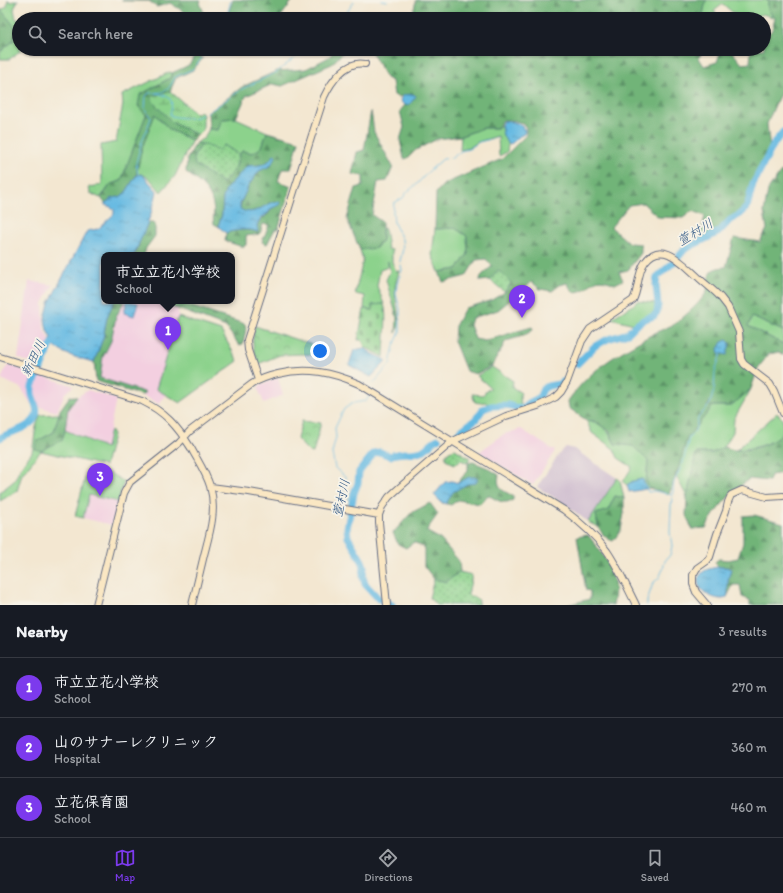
<!DOCTYPE html>
<html lang="en">
<head>
<meta charset="utf-8">
<style>
	:root { --surface:#171b24; --page:#242831; --text:#f1f3f6; --muted:#9ea1a6; --line:#363941; --accent:#7c3aed }
	body { margin:0; font-family:Itim,"Klee One",sans-serif; background:var(--page); color:var(--text) }
	.you { position:absolute; left:320px; top:351px; width:14px; height:14px; margin:-10px; border:3px solid #fff; border-radius:50%; background:#1a73e8; box-shadow:0 0 0 6px #1a73e833 }
	.badge { display:grid; place-items:center; width:26px; height:26px; border-radius:50%; background:var(--accent); color:#fff; font-size:13px; font-weight:700 }
	.pin { position:absolute; translate:-50% -33px; filter:drop-shadow(0 1px 2px #0008) }
	.pin::after { content:''; position:absolute; top:21px; width:14px; height:12px; background:inherit; clip-path:polygon(0 0,100% 0,50% 100%) }
	.popup { position:absolute; left:101px; top:252px; width:134px; height:52px; box-sizing:border-box; display:grid; place-content:center; border-radius:8px; background:var(--surface); filter:drop-shadow(0 1px 3px #0005); font-size:13px; white-space:nowrap; color:var(--muted) }
	.popup b { font-size:15px; color:var(--text) }
	.popup::after { content:''; position:absolute; left:50%; top:100%; margin-left:-8px; border:8px solid transparent; border-top-color:var(--surface) }
	.list { margin:0; padding:0; list-style:none }
	h2 { display:flex; justify-content:space-between; align-items:center; height:52px; margin:0; padding:0 16px; font-size:17px }
	h2 small { font-size:13px; font-weight:400; color:var(--muted) }
	.list li { display:grid; grid-template-columns:26px 1fr auto; gap:12px; align-items:center; box-sizing:border-box; height:60px; padding:0 16px; border-top:1px solid var(--line) }
	.list b { display:block; font-size:15px; white-space:nowrap }
	.list p { margin:0; font-size:13px; white-space:nowrap; color:var(--muted) }
	.list em { font-size:13px; font-style:normal; color:var(--muted) }
	.icon { flex:none; width:22px; height:22px; fill:none; stroke:currentColor; stroke-width:2; stroke-linecap:round; stroke-linejoin:round }
	.map { position:relative; flex:none; width:783px; height:605px; overflow:hidden }
	.search { position:absolute; background:var(--surface); box-shadow:0 1px 3px #0004; left:12px; right:12px; top:12px; height:44px; display:flex; align-items:center; gap:10px; box-sizing:border-box; padding:0 14px; border-radius:22px; color:var(--muted); font-size:15px }
	.sheet { height:232px; background:var(--surface) }
	nav { display:flex; justify-content:space-around; align-items:center; box-sizing:border-box; height:56px; border-top:1px solid var(--line); background:var(--surface); font-size:11px; color:var(--muted) }
	nav a { display:grid; justify-items:center; gap:2px }
	nav .on { color:var(--accent) }
	.map>svg:first-child { display:block }
</style>
</head>
<body>
<div class="map">
<svg width="783" height="605" viewBox="0 0 783 605">
	<defs>
		<pattern id="forest-firs" width="22" height="20" patternUnits="userSpaceOnUse"><rect width="22" height="20" fill="#71b478"/><path d="M5 1l3.5 6h-7zM16 11l3.5 6h-7z" fill="#5c9366"/></pattern>
		<pattern id="wetland-marsh" width="20" height="14" patternUnits="userSpaceOnUse"><rect width="20" height="14" fill="#8cd28c"/><path d="M1 5h8M5 5V1M11 12h8M15 12V8" fill="none" stroke="#72ab76"/></pattern>
		<pattern id="cemetery-stones" width="16" height="16" patternUnits="userSpaceOnUse"><rect width="16" height="16" fill="#8cd28c"/><path d="M2 7V4a2 2 0 0 1 4 0v3zM10 15v-3a2 2 0 0 1 4 0v3z" fill="#72ab76"/></pattern>
		<pattern id="park-crowns" width="20" height="18" patternUnits="userSpaceOnUse"><rect width="20" height="18" fill="#8cd28c"/><path d="M2 6a3 3 0 1 1 6 0M12 15a3 3 0 1 1 6 0" fill="none" stroke="#72ab76"/></pattern>
		<pattern id="garden-dots" width="8" height="8" patternUnits="userSpaceOnUse"><rect width="8" height="8" fill="#8cd28c"/><path d="M2 2h.1M6 6h.1" fill="none" stroke="#72ab76" stroke-width="1.8" stroke-linecap="round"/></pattern>
		<pattern id="water-ripples" width="26" height="14" patternUnits="userSpaceOnUse"><rect width="26" height="14" fill="#66bae2"/><path d="M2 4q2-2 4 0t4 0M15 11q2-2 4 0t4 0" fill="none" stroke="#5398ba"/></pattern>
	</defs>
	<rect width="100%" height="100%" fill="#f7f3e8"/>
	<filter id="ink" filterUnits="userSpaceOnUse"><feTurbulence type="fractalNoise" baseFrequency=".025" numOctaves="2"/><feDisplacementMap in="SourceGraphic" scale="8" xChannelSelector="R" yChannelSelector="G"/><feConvolveMatrix kernelMatrix="1 2 1 2 8 2 1 2 1" color-interpolation-filters="sRGB"/></filter>
	<filter id="wash" filterUnits="userSpaceOnUse"><feTurbulence type="fractalNoise" baseFrequency=".012" numOctaves="4" result="noise"/><feDisplacementMap in="SourceGraphic" scale="16" xChannelSelector="R" yChannelSelector="G"/><feGaussianBlur stdDeviation="0.9" result="paint"/><feColorMatrix in="noise" values="0 0 0 0 0 0 0 0 0 0 0 0 0 0 0 0 0 1.4 0 .05"/><feComposite in="paint" operator="in"/></filter>
	<g filter="url(#wash)">
		<rect width="100%" height="100%" fill="#f3e7d1"/>
		<!-- built -->
		<path fill="#f3cfe0" d="M29,281L53,285L43,303L44,330L50,340L39,366L18,358Z
			M121,301H151L178,309V317L221,331L238,361L180,403L165,395L159,404L141,395L96,381L99,361Z
			M8,365L74,386L65,393L57,412L31,404L21,388L1,379Z
			M278,378L283,395L264,403L258,389L260,385Z
			M88,390L116,399L106,448L65,430L68,409L77,397Z
			M521,429L555,451L533,485L479,452L504,434Z
			M88,467L108,472L124,482L121,490L112,525L75,516Z"/>
		<!-- industrial -->
		<path fill="#cfbdcf" d="M566,447L574,449L617,478L588,522L566,505L537,487L559,454Z"/>
		<!-- grass -->
		<path fill="#8cd28c" stroke="#548075" d="M8,0L11,2L18,0L14,9L16,19L19,20V49H22L10,59H0V52L12,42L18,31L1,10L7,7Z
			M706,0H768V10L775,18L763,14L747,19H740L723,4L714,11L721,19H702Z
			M170,72L172,73L170,78L140,95L146,115L121,181L111,184L100,198L90,193L89,187L102,185L101,145L116,142L123,104L122,95Z
			M155,114L170,130L192,140L175,176L161,192C154,184 148,173 136,174L142,148Z
			M236,118L267,132L262,147L253,153L242,151L239,155L224,145L219,150L196,143L204,138L209,129L218,130L222,119Z
			M501,125L503,135L508,145L507,152L499,156L498,136L478,142L469,148L460,150L461,136L483,128H497Z
			M383,228L385,229L388,249L392,250V262L396,271H399C398,277 395,283 395,289C394,302 403,321 396,333L397,317L386,280L390,271L388,261V267L380,270L377,286L384,304L372,305V310L364,309L365,296L355,294L363,260L360,250L376,248L382,240Z
			M455,228L467,236L468,254L457,269L439,272L432,255L435,229Z
			M637,301L655,303C655,316 652,313 643,318C640,319 637,322 634,324L611,318L632,306Z
			M178,317L221,331L238,361L180,403L156,389Z
			M752,317L783,331V344L748,326Z
			M492,367L513,381L512,387L521,393L520,395L521,407L504,404L489,405L485,402L480,403L475,402L472,394L483,395L487,390L491,388L477,376Z
			M751,389L734,419L733,432L724,447L712,453H696L687,497L676,476L687,438L713,406H731Z
			M777,413L783,419V433C771,446 753,448 736,450Z
			M59,414L54,432L36,442L62,441L65,430L106,448L110,430L113,435L105,466L41,451L22,474L17,491L0,501V492L14,481L19,470L32,452L36,427L40,415Z
			M586,420C602,422 609,431 615,444L633,446L648,461L646,481L649,488L646,489L643,479L633,481L627,485L623,482L632,467L618,458L614,449L592,433Z
			M88,467L108,472L124,482L121,490L118,502L89,495L83,518L75,516Z
			M617,478L620,480L624,498L615,496L608,510L596,514L598,527L588,522Z"/>
		<!-- forest -->
		<path fill="url(#forest-firs)" stroke="#46726b" d="M122,0H201L200,3L204,13L200,16L186,13L170,3L157,7L149,1H122Z
			M233,0H293L279,19H227V16Z
			M416,0H706L702,19H412Z
			M768,0H783V89L777,100L767,124L770,150L751,183L746,206L729,225L703,239L700,237L705,216L692,211L683,218L658,217L643,203L629,205L611,227L629,243L641,244V253L628,270L619,272L623,280L615,284C588,272 594,292 573,292L567,283L560,285L552,291L540,289L532,282L498,310L472,318L470,325L475,339L485,341L514,332L532,327L533,330L523,336L506,341L492,366L476,374L466,371L454,341L455,326L465,308L490,301L505,292L511,283L498,270L490,280L480,281L481,276L492,266L486,259L476,260L466,276L443,282L439,272L457,269L468,254L467,236L455,228L435,229L436,193L444,184L502,159L526,135V127C519,120 512,120 503,120L497,128H483L461,136L437,139L416,150L408,158L404,159L400,140L404,127L400,111L405,105L410,104L413,94L398,97L394,95L392,81L386,78L371,51L373,49H703L699,58L704,66L717,62L721,50L730,49L742,64L750,63L751,51L753,49H764V38L772,30L775,18L768,10Z
			M0,10H1L18,30L12,42L0,52Z
			M336,49H346L332,64L282,86L273,84L246,96L236,118L222,119L218,130L209,129L208,113L242,87L277,71L306,69L329,57Z
			M199,55L203,58L193,70L176,78L170,91L152,97L173,123L198,135L192,140L170,130L155,114L142,148L136,176L126,192L120,197L113,198L105,203L101,198L111,184L121,181L146,115L138,106L140,95L170,78L172,73L189,65L195,56Z
			M371,111L374,132L393,167L387,181L378,182L372,215L382,222V240L376,248L360,250L347,219L356,188L363,186V176L352,174L357,152L364,150Z
			M267,132L299,141L291,169H282L278,181L291,187L278,229H275L267,244L262,242L269,225L263,224L260,234L246,236V245L243,247L225,241L226,233C235,230 248,228 257,232C256,219 262,221 269,213C272,209 274,205 276,201C265,206 252,216 240,210C241,199 250,179 258,172C261,169 266,168 270,166L275,154C265,166 263,165 247,166L223,198L222,215L218,226L214,224C212,217 215,211 213,205C210,189 198,182 186,172L187,159L196,143L202,144L194,156L235,169L239,155L242,151L253,153L262,147Z
			M783,169V331L752,317L748,326L783,344V356L779,352L769,354L758,368L751,389L731,406H713L687,438L676,476L669,494L649,488L646,481L648,461L633,446L615,444L609,431L594,421L586,420L569,408L568,401C590,369 620,352 653,334C662,329 673,326 680,320C687,314 699,303 704,296C714,282 700,268 726,267L734,238L760,242L767,229L764,212L768,190Z
			M148,222L155,224V236L146,248L144,255H134Z
			M114,301H124L116,317L111,341L103,357L100,378L144,392L145,394L141,395L96,381L94,362L103,338L107,317Z
			M151,301H174L245,324L246,329L243,344L239,345L226,327L178,309Z
			M70,396L77,397L68,409L65,430L62,440L41,451L35,449L36,442L54,432L60,410Z
			M783,433V473L771,475L769,481L749,479C731,493 716,508 706,528L692,529L686,515L687,497L696,453H712L724,447C728,448 732,450 736,450C752,451 772,444 783,433Z
			M473,462L488,468L499,475C496,489 502,490 513,496V500C503,505 497,500 488,495L480,504L458,500L451,505L442,503L468,470V463Z
			M615,496L624,498V513L621,530L613,541C601,537 597,526 596,514L608,510Z
			M430,503L438,514L426,531L440,539L459,561L460,572L446,582L434,579L424,566V548L414,542L406,548L398,544L393,533L411,513Z
			M754,515L783,523V605H750V600L742,597L740,585H733L727,597L728,581L731,569L726,567H718L715,562L719,559L728,560L738,558L743,543V516Z
			M588,535C605,557 620,575 613,605H567L590,599V591L586,590L577,537Z"/>
		<!-- wetland -->
		<path fill="url(#wetland-marsh)" stroke="#548075" d="M170,91L196,114L200,111L203,115V130L198,135L173,123L153,102L152,96Z"/>
		<!-- cemetery -->
		<path fill="url(#cemetery-stones)" stroke="#548075" d="M384,304C388,314 384,343 384,357L365,347L362,340H358L364,309L372,310V305Z"/>
		<!-- park -->
		<path fill="url(#park-crowns)" stroke="#548075" d="M255,326L316,346L317,355L302,354L280,355L258,364C253,349 251,341 255,326Z
			M302,421L321,423L313,453L309,452L297,439Z"/>
		<!-- garden -->
		<path fill="url(#garden-dots)" stroke="#548075" d="M202,144L219,150L224,145L239,155L235,169L223,183L195,165L194,156Z
			M498,270L511,283L505,292L490,280Z
			M455,449L470,458L467,463L461,460L455,464L448,461L445,456L449,451Z
			M460,572L472,575L468,595L479,600L478,605H437L429,598L434,579L446,582Z"/>
		<!-- water -->
		<path fill="url(#water-ripples)" stroke="#4074a0" d="M413,94L416,96L410,104L405,105L402,103L400,99L404,95Z
			M504,121C514,121 520,123 525,130L524,134C517,136 515,143 508,145L503,135L501,125Z
			M275,154L276,157L270,166L259,171L249,185L240,204V209C256,219 267,199 280,202V205L272,208L267,214L260,219L257,225L258,232C249,228 235,230 226,233L218,226L222,215L223,198L226,189L247,166C262,165 266,166 275,154Z
			M142,174L157,191C153,213 143,234 134,255H104V301H114L107,317L103,338L94,362C79,358 61,355 51,343V338L47,330L45,319L49,303L87,231L98,229L114,214V209L111,207L105,205V203L113,198L120,197L126,192L136,176Z
			M127,301L138,303L134,316L124,313Z
			M727,340L730,343L727,355L719,353L718,349L722,342Z
			M364,348L373,354L386,360L385,363L371,377L349,365L354,350Z
			M469,477H475L478,479L476,483L467,484L453,492L446,504L441,502L434,495L445,482L452,481L458,483Z
			M643,479L646,489L629,492L627,485L633,481Z
			M718,567H726L731,569C730,573 728,578 728,582C727,586 729,593 727,597C721,605 685,588 703,572C706,569 713,568 718,567Z"/>
		<g fill="none" stroke-linecap="round" stroke-linejoin="round">
			<!-- stream -->
			<path stroke="#66bae2" stroke-width="1" d="M381,0L387,1
				M226,19L231,0
				M342,19L354,2
				M206,55L215,49
				M156,93C171,97 174,98 170,114L171,116C182,118 192,120 202,115
				M207,113L242,89L277,72L305,49
				M138,175L136,163L142,141L151,118L145,109L146,96L149,93C165,93 168,92 175,77L193,69L202,58
				M374,383L390,364L394,346L400,332V309L396,294L397,284L402,270L400,261L403,249L402,239L394,223L393,211L394,203L403,198L407,192L417,184L429,171L443,159L452,158L461,151L469,149L479,142L496,138
				M646,487L648,492L654,491L673,495
				M352,503L345,495L343,490L346,480L345,477L335,468L332,453L336,437L335,428L344,409L353,403L366,401L369,396
				M647,605V601L653,583L659,578L663,569L665,561L670,555L672,546L670,532L671,506L674,482L683,463L689,438L695,431L698,418L710,404L714,390L715,371L721,354"/>
			<!-- river -->
			<path stroke="#66bae2" stroke-width="7" d="M577,364L595,346L608,339L628,333L636,325L645,319L654,316L657,312L658,305L656,285L657,277L675,261L685,249L719,232L730,220L739,215L747,207L753,184L775,142L783,132
				M458,433L476,419L483,409L491,406L508,405L521,409L525,408L529,403L539,398L543,389L548,386L559,384L563,382
				M0,438C10,432 25,430 33,421C43,407 29,400 32,388C32,384 35,381 37,377C41,370 43,362 47,354C49,348 53,343 56,338
				M392,605L378,598L365,584L363,577L364,566L362,561L348,537L347,528L354,493L358,483L359,472L374,453L380,452L390,456C401,451 411,455 422,451C429,448 431,441 438,439"/>
		</g>
	</g>
	<g filter="url(#ink)">
		<g fill="none" stroke-linecap="round" stroke-linejoin="round">
			<defs>
				<path id="secondary" d="M0,357L142,401C165,412 177,426 191,448C198,461 206,473 210,486C217,510 210,532 204,555C200,572 196,588 192,605
					M258,380L248,350L247,340L324,97C331,82 346,60 365,64
					M211,487L249,492L379,515
					M96,605L124,493L130,482L179,443L190,431L252,384C260,379 269,376 278,374C307,367 332,372 359,384L564,510C580,522 595,535 607,551C618,567 627,587 636,605
					M387,605L379,522V515L382,507L389,497L400,487L453,441L506,416L538,406L556,397L561,392L567,382L582,341L590,329L633,300C639,289 637,273 645,262C662,238 684,265 698,277C705,284 714,290 721,298L728,307L739,332L741,359L744,364L770,384L774,391L783,413
					M707,605L696,592L693,584V575L697,568L707,561L710,557L717,534L726,511L728,502L731,495L742,490L767,497L783,496"/>
			</defs>
			<!-- secondary casing -->
			<use href="#secondary" stroke="#676f86" stroke-width="8"/>
			<!-- secondary -->
			<use href="#secondary" stroke="#fae7c3" stroke-width="6"/>
		</g>
	</g>
	<g text-anchor="middle" dominant-baseline="central" stroke-width="3.5" stroke-linejoin="round" paint-order="stroke">
		<!-- water labels -->
		<g font-size="13" font-style="italic" fill="#325986" stroke="#f7f3e8">
			<text transform="translate(695 232) rotate(-31)">萱村川</text>
			<text transform="translate(33 358) rotate(-64)">新田川</text>
			<text transform="translate(341 498) rotate(-77)">萱村川</text>
		</g>
	</g>
</svg>
<div class="you"></div>
<div class="pin badge" style="left:168px;top:350px">1</div>
<div class="popup"><b>市立立花小学校</b>School</div>
<div class="pin badge" style="left:522px;top:318px">2</div>
<div class="pin badge" style="left:100px;top:496px">3</div>
<div class="search"><svg class="icon" aria-label="search" viewBox="0 0 24 24"><circle cx="10" cy="10" r="6"/><path d="M15 15l6 6"/></svg>Search here</div>
</div>
<section class="sheet">
<h2>Nearby<small>3 results</small></h2>
<ul class="list">
<li><span class="badge">1</span><div><b>市立立花小学校</b><p>School</p></div><em>270 m</em></li>
<li><span class="badge">2</span><div><b>山のサナーレクリニック</b><p>Hospital</p></div><em>360 m</em></li>
<li><span class="badge">3</span><div><b>立花保育園</b><p>School</p></div><em>460 m</em></li>
</ul>
</section>
<nav>
<a class="on"><svg class="icon" aria-label="map" viewBox="0 0 24 24"><path d="M3 6l6-2 6 2 6-2v14l-6 2-6-2-6 2zM9 4v14M15 6v14"/></svg>Map</a>
<a><svg class="icon" aria-label="directions" viewBox="0 0 24 24"><path d="M12 3l9 9-9 9-9-9zM9 14v-3h6M13 9l2 2-2 2"/></svg>Directions</a>
<a><svg class="icon" aria-label="saved" viewBox="0 0 24 24"><path d="M7 4h10v16l-5-4-5 4z"/></svg>Saved</a>
</nav>
</body>
</html>
